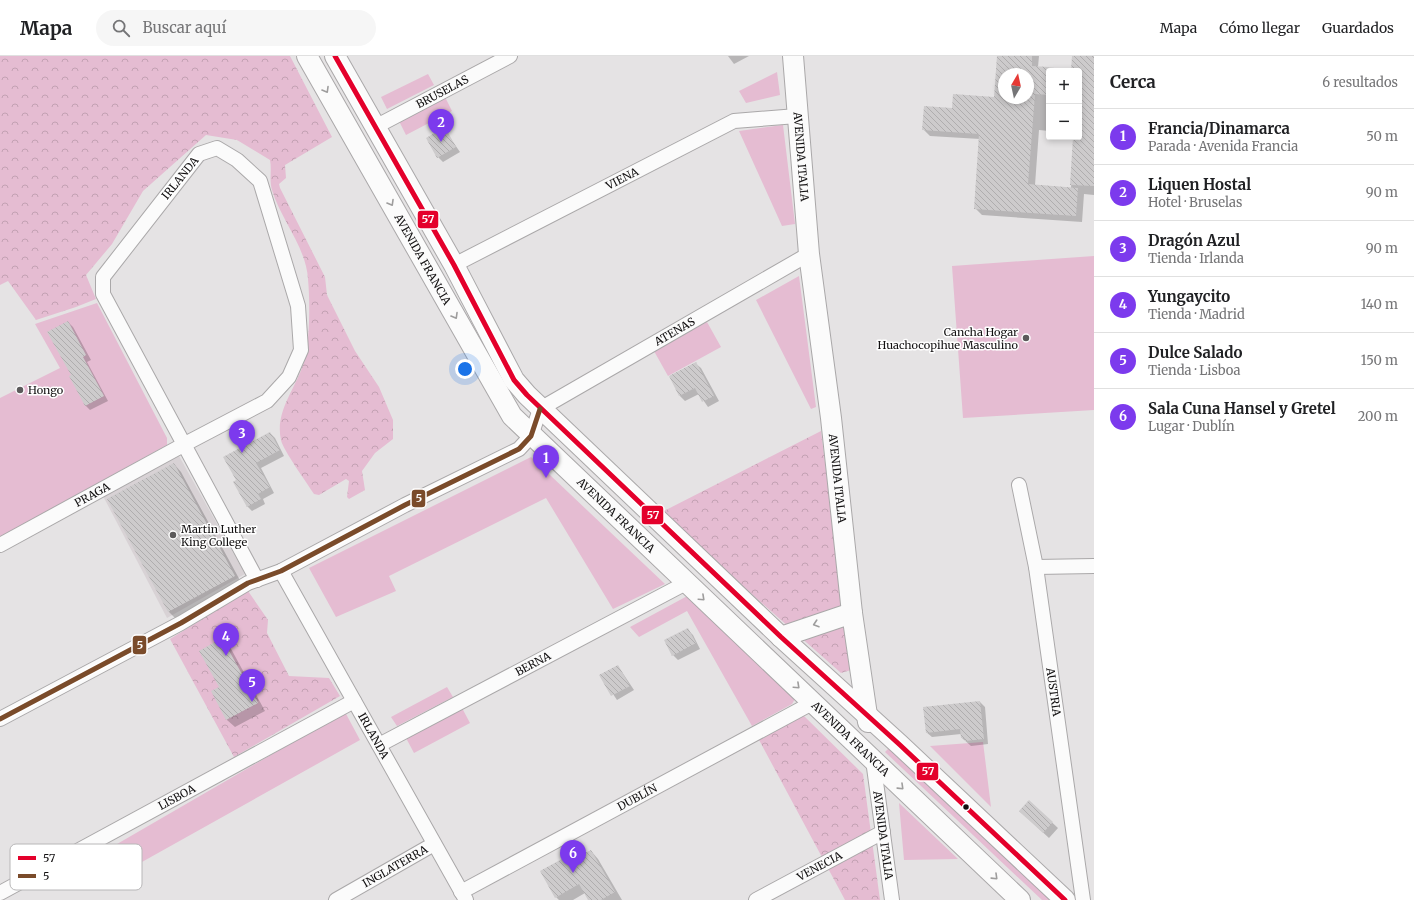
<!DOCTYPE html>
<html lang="es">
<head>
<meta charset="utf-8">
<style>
	:root { --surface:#fff; --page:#f6f6f6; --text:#202124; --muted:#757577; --line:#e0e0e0; --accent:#7c3aed }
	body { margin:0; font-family:Merriweather,serif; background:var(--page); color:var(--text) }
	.controls { position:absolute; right:12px; top:12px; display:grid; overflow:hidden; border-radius:4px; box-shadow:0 2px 6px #0003 }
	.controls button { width:36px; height:36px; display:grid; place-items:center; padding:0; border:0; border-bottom:1px solid var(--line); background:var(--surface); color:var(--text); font:20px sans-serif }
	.compass { position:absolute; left:998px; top:12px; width:36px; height:36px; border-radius:50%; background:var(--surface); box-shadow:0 2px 6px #0003; rotate:9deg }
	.you { position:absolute; left:465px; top:313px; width:14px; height:14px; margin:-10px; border:3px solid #fff; border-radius:50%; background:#1a73e8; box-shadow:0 0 0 6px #1a73e833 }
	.badge { display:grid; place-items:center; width:26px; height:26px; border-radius:50%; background:var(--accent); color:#fff; font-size:13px; font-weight:700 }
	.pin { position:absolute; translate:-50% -33px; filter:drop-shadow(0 1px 2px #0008) }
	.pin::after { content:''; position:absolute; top:21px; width:14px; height:12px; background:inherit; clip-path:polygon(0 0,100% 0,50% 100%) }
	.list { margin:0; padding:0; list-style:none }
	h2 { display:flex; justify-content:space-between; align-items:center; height:52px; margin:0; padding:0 16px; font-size:17px }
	h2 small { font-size:13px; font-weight:400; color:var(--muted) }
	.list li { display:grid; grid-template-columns:26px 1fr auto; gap:12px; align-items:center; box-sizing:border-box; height:56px; padding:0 16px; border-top:1px solid var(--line) }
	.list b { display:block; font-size:15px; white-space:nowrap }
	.list p { margin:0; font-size:13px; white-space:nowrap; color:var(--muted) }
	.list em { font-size:13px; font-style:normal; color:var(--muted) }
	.icon { flex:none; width:22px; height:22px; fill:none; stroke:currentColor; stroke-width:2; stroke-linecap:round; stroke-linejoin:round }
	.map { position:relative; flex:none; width:1094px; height:844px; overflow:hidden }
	header { display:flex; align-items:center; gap:24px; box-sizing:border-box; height:56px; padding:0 20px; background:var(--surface); border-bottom:1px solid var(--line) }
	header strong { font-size:19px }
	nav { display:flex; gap:22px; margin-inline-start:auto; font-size:14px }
	.search { width:280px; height:36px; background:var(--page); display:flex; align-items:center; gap:10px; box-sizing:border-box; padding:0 14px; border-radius:22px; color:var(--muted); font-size:15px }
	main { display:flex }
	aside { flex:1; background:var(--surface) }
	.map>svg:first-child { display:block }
</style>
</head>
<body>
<header>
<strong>Mapa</strong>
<div class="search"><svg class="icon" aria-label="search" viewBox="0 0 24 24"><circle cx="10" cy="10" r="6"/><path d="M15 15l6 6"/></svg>Buscar aquí</div>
<nav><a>Mapa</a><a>Cómo llegar</a><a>Guardados</a></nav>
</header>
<main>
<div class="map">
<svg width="1094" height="844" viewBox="0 0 1094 844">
	<defs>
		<pattern id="forest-crowns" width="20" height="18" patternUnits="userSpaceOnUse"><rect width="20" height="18" fill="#e5bcd2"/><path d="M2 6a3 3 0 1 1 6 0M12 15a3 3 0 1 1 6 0" fill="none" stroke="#c3a1b3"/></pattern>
		<pattern id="building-back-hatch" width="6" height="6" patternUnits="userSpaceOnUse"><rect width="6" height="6" fill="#cdcbcc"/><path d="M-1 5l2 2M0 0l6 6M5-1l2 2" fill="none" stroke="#afadae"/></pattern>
	</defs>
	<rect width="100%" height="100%" fill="#e5e3e4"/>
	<!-- built -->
	<path fill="#d8d2d5" d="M179,400L245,518L167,562L103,440Z"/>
	<!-- grass -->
	<path fill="#e5bcd2" d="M777,16L780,39L746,47L739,35Z
		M428,18L434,29L387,53L381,41Z
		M444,39L452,55L406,79L398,63Z
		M783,69L795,168L782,170L739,75Z
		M1094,200V354L963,362L952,210Z
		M799,220L816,351L811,353L756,244Z
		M97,247L167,382V389L0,481V342L60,312L35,268Z
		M707,266L721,291L668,320L654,295Z
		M531,401L665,528L613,553L546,442L389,520L396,535L336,561L309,512Z
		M691,538L796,641L792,648L752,670L687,555L639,581L630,571Z
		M447,631L453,641L397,670L391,661Z
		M462,652L470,667L414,697L406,682Z
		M345,656L360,684L99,830L86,806Z
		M983,686L991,751L930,690Z
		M889,692L1055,844H1042L885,696Z
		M899,747L958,803L904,804Z"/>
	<!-- forest -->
	<path fill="url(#forest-crowns)" d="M0,0H290L332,81L285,109L286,122L279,128L280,132L325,221L327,239L355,295L379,331L393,364V383L375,397L362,415L365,434L349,443L347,441L349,425L346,423L319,439L314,438C307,427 283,394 281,384C274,354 299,329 305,302C310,280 310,245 308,223C306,191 281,164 272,134C269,124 272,114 270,104L237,84L206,79L143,135L112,188L86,219L96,243L76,251L36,264L8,225L0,229Z
		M821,375L851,614L841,617L660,457Z
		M248,535L268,564L267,577L289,620L329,622L340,640L234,701L170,583Z
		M804,660L863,718L880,844H845L758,682Z"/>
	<!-- shadow -->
	<path fill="#0003" fill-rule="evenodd" d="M728,0H749L734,8Z
		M998,0H1039L1038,11L1072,13L1073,0H1094V139L1084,138L1082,166L982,159L975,152L980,83L930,80L923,73L953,53L995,42ZM1049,15H1079V81H1074L1071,132L1035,129L1039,74L1049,75ZM1004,18H1028V42H1004Z
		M444,73L460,96L443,106L438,101Z
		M68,266L73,271L91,304L87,306L108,345L90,354L85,349Z
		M695,307L701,312L719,345L708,351L699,338L685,345L680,340L670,321Z
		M270,377L275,382L284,400L261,412L274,437L263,443L265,448L252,455L247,450L237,425Z
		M174,408L181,416L242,528L177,564L169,556L108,443Z
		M688,574L693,579L700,593L678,604L673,599Z
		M222,583L230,591L265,655L235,671L227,664L212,636L220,632Z
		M618,610L634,634L617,644L601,620Z
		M980,646L985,651L988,688L971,690L962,682L961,678L932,681L926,676Z
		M1029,745L1058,772L1049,782L1025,760Z
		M582,793L586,797L591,795L598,803L622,844H589L585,837L573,844H559L556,841Z"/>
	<!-- building -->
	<path fill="url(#building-back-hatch)" fill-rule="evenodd" d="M997,0H1032V10L1049,11V39L1035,38L1028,128L1078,132L1076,160L974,153L979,78L922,74L924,50L952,52L953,38L994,41ZM1004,18H1028V42H1004Z
		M1072,0H1094V130L1070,129L1073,81H1079V15H1071Z
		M445,71L456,91L437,102L426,82Z
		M68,265L86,299L83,301L104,340L85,350L69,320L71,319L47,276Z
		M696,306L714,340L702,346L695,332L679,340L669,320Z
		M270,376L280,394L256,407L270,431L258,438L261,443L247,451L233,426L236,424L223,401Z
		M174,407L235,520L168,556L107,443Z
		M688,572L696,587L672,600L664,584Z
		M222,582L258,647L226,664L211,635L219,631L199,595Z
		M618,609L630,630L611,640L599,619Z
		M980,645L984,683L965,685V682H961L960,673L926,677L923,651Z
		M1029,744L1053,766L1043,777L1019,755Z
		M582,792L585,797L591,794L615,836L601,844H588L579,828L555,842L540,815Z"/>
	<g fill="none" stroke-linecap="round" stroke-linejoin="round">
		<defs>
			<g id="street">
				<path id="s1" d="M375,71L510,0"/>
				<path id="s2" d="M454,209L734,65L797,60"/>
				<path id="s3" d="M1019,429L1036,511L1083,844"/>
				<path id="s4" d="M0,489L185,388L267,345L289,321L301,294L298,250L260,125L237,104L217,92L199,98L103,221V238L257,524"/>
				<path d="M1036,511L1094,510"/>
				<path id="s5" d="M281,515L466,844"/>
				<path id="s6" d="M0,663L181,567L248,527L281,515L405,449L519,393L531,380L540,353L809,198"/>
				<path id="s7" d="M379,689L686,527"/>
				<path id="s8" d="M873,704L892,844"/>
				<path id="s9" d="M461,836L814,646"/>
				<path id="s10" d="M0,837L354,645"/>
				<path id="s11" d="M336,844L434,788"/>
				<path id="s12" d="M756,844L883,776"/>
			</g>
			<g id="secondary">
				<path id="s13" d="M307,0L512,360L1020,844"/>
				<path d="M335,0L454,209L514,324L527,339L781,581L900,689L1065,844"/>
				<path id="s14" d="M793,0L809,198L831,362L852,557L868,666"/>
				<path d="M781,581L852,557"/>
			</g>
		</defs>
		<!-- street casing -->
		<use href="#street" stroke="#aaa8a9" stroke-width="16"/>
		<!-- secondary casing -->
		<use href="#secondary" stroke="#aaa8a9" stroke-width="22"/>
		<!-- street -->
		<use href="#street" stroke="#fbfbfb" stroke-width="14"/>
		<!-- secondary -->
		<use href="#secondary" stroke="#fbfbfb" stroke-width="20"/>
		<defs>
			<path id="bus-1" d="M335,0L454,209L514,324L527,339L781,581L900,689L1065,844"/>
			<path id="bus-2" d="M0,663L181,567L248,527L281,515L405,449L519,393L531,380L540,353"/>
		</defs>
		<!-- bus-1 casing -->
		<use href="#bus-1" stroke="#fff" stroke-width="8"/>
		<!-- bus-2 casing -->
		<use href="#bus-2" stroke="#fff" stroke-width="8"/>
		<!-- bus-1 -->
		<use href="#bus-1" stroke="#e4002b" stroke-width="5"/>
		<!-- bus-2 -->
		<use href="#bus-2" stroke="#7a4b2a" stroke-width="5"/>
	</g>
	<!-- one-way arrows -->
	<defs><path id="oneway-chevron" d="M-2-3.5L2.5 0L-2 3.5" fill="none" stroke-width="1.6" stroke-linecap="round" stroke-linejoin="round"/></defs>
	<g stroke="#9e9d9d">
		<use href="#oneway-chevron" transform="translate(326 34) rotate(60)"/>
		<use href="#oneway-chevron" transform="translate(391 147) rotate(60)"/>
		<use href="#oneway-chevron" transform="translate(455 260) rotate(60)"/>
		<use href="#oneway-chevron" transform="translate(702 542) rotate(43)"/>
		<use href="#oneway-chevron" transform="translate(816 568) rotate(162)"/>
		<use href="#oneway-chevron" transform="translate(797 630) rotate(43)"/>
		<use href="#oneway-chevron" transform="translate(901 731) rotate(44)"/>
		<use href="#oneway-chevron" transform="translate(995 821) rotate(44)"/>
	</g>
	<!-- markers -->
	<g fill="#5c5a5b" stroke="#fff" stroke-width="1.5">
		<circle cx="1026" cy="282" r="4"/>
		<circle cx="20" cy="334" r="4"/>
		<circle cx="173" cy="479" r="4"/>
	</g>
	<circle fill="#121011" stroke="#fff" stroke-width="1.5" cx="966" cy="751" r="3.5"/>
	<g text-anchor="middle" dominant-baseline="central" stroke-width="3" stroke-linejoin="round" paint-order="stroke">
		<!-- street labels -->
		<g font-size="11" fill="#121011" stroke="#fff">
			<text stroke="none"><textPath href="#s1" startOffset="76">BRUSELAS</textPath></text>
			<text stroke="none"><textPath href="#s14" startOffset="101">AVENIDA ITALIA</textPath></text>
			<text transform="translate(180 122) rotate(-51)">IRLANDA</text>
			<text stroke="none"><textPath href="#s2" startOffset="189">VIENA</textPath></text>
			<text stroke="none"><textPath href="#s13" startOffset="234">AVENIDA FRANCIA</textPath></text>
			<text stroke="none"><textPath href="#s6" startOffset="787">ATENAS</textPath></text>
			<text stroke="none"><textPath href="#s14" startOffset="425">AVENIDA ITALIA</textPath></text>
			<text stroke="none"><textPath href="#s4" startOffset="105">PRAGA</textPath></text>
			<text stroke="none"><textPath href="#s13" startOffset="558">AVENIDA FRANCIA</textPath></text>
			<text stroke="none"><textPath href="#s7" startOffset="174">BERNA</textPath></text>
			<text stroke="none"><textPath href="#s3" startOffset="210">AUSTRIA</textPath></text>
			<text stroke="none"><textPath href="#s5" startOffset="189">IRLANDA</textPath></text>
			<text stroke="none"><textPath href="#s13" startOffset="882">AVENIDA FRANCIA</textPath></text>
			<text stroke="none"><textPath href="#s10" startOffset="201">LISBOA</textPath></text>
			<text stroke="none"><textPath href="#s9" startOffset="200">DUBLÍN</textPath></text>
			<text stroke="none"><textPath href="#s8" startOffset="76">AVENIDA ITALIA</textPath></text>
			<text stroke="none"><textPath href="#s11" startOffset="68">INGLATERRA</textPath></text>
			<text stroke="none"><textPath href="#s12" startOffset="72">VENECIA</textPath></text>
		</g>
		<!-- poi labels -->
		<g font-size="11" fill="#121011" stroke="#fff" text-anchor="start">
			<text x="1018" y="276" text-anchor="end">Cancha Hogar<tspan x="1018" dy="13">Huachocopihue Masculino</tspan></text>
			<text x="28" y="334">Hongo</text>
			<text x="181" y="473">Martin Luther<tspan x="181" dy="13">King College</tspan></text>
		</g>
	</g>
	<!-- legend -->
	<rect x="10" y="788" width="132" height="46" rx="6" fill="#fff" stroke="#b8b7b8" stroke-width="1"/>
	<rect x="18" y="800" width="18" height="4" fill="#e4002b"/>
	<rect x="18" y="818" width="18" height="4" fill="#7a4b2a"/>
	<g font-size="11" fill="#121011">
		<text x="43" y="806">57</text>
		<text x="43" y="824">5</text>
	</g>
	<g stroke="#fff" stroke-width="1.5">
		<rect x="417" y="154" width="22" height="19" rx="4" fill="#e4002b"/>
		<rect x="411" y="433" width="15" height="19" rx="4" fill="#7a4b2a"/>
		<rect x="641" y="449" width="23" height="20" rx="4" fill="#e4002b"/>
		<rect x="132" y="579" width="15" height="20" rx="4" fill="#7a4b2a"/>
		<rect x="916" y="706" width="23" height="19" rx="4" fill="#e4002b"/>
	</g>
	<g font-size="11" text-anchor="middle" font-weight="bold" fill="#fff">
		<text x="428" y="167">57</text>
		<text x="419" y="446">5</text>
		<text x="653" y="463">57</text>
		<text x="140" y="593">5</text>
		<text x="928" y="719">57</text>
	</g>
</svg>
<div class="controls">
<button>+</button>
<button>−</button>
</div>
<svg class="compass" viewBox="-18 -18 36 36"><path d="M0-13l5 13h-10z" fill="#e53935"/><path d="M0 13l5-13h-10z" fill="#757577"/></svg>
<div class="you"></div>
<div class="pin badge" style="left:546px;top:422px">1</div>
<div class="pin badge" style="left:441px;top:86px">2</div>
<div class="pin badge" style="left:242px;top:397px">3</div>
<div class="pin badge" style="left:226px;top:600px">4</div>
<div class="pin badge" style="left:252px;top:646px">5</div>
<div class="pin badge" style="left:573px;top:817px">6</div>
</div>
<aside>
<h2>Cerca<small>6 resultados</small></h2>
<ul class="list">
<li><span class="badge">1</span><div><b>Francia/Dinamarca</b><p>Parada · Avenida Francia</p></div><em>50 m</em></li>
<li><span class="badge">2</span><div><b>Liquen Hostal</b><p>Hotel · Bruselas</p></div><em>90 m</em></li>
<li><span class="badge">3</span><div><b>Dragón Azul</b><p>Tienda · Irlanda</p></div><em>90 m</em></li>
<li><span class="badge">4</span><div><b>Yungaycito</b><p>Tienda · Madrid</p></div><em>140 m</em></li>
<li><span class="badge">5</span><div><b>Dulce Salado</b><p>Tienda · Lisboa</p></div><em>150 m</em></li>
<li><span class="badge">6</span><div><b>Sala Cuna Hansel y Gretel</b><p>Lugar · Dublín</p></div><em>200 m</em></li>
</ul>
</aside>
</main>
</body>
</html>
